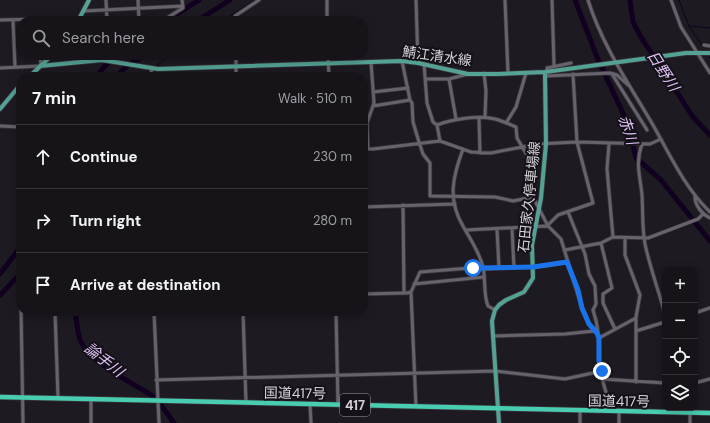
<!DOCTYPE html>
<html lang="en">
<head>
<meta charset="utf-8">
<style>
	:root { --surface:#161419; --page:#232126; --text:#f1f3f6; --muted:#9e9ea2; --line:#353338 }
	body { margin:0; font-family:"DM Sans","Noto Sans JP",sans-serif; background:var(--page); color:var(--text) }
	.controls { position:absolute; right:12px; bottom:12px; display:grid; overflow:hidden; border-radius:8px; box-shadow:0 2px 10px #0003 }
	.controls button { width:36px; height:36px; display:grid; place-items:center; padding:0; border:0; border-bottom:1px solid var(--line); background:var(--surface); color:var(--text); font:20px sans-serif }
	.stop { position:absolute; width:12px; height:12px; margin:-9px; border:3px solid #1a73e8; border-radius:50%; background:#fff }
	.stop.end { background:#1a73e8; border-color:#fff; box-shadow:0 1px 4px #0008 }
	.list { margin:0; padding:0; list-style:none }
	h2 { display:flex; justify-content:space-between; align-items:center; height:52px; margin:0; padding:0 16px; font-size:17px }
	h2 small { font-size:13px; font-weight:400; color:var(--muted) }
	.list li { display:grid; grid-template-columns:26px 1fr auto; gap:12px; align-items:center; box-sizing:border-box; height:64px; padding:0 16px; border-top:1px solid var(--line) }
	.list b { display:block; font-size:15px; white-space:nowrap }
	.list em { font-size:13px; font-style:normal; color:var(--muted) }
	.icon { flex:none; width:22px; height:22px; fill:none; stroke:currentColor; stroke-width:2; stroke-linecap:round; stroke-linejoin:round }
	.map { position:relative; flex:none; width:710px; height:423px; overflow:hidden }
	.search { position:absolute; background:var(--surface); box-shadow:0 2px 10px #0003; left:16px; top:16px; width:352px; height:44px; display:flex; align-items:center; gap:10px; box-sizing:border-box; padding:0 14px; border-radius:16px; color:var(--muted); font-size:15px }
	.panel { position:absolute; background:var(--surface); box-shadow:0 2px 10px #0003; left:16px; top:72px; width:352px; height:244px; border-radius:16px }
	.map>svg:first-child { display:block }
</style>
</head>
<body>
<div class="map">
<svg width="710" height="423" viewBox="0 0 710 423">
	<rect width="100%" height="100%" fill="#1e1a21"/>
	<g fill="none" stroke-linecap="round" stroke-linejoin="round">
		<!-- stream -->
		<path stroke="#11001f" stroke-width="1" d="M679,0L689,26L704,48
			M223,21L255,0
			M689,26L710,28
			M709,57L710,58
			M156,66L172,55
			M141,77L150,70"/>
		<!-- river -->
		<path stroke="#11001f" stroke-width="5" d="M575,0L597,57L627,122L636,158L661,180L710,241
			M630,0L633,22L641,37L693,117L710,135
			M166,21L199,0
			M197,21L230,0
			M96,77L104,67L117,55
			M116,77L127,66L145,55
			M0,274L19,249H21
			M0,295L21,273
			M75,311C77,321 77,333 81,342C91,363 134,384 153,396
			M162,406L174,423"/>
		<defs>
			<path id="minor" d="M106,0L107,21
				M138,0L139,21
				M327,0V21
				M416,0L418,63
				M505,0L508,73
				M552,0L554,65
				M588,0C602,45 629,84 653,125C670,155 685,188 710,212
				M671,0L681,27L710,73
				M84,11L183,6
				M0,20L38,19V21
				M13,20L15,67
				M162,21L183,8L182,0
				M235,21V16L259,0
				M704,45L710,46
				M40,55L41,66
				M74,55V59L109,55
				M328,55L329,77
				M402,61L410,100L412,103L413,122L419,142L423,154L430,163V196L495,197L513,201L533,197
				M424,64L427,103L433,122L437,125L440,141
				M0,68L40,66
				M547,72V68L571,63
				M484,73L486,91L485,117
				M612,74L647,130
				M546,76L610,73L617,75L628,85
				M150,77L152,68
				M236,77V55
				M426,79H449L468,74
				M449,79L456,119
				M373,92L408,88
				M373,106L410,100
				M479,118L480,153
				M506,123L516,107L526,73
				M437,125C452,119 479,115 495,119C503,121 509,124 516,127L517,138L527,155L528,185L533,197L548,226L561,239L582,308L589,324L597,333
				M0,126L21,127
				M609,144L607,169L613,237
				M642,144C635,164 640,175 642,195C643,211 642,228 645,244C650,268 659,291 665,315
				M363,148L373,149L440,141L471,152L491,153L537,144L577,142L650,144L661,139
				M368,149L367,123L374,103L371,62
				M463,149C453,176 447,199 463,226C470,239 479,251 483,267C486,279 483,294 488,306L495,310
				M695,195C694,205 702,214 710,218
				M403,205L404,293
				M363,207L455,204
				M568,212L585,254L589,274L595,286L596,304L593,310C599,327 599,342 599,360C600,377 607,395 612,411
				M548,225L558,215L593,203L577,142L573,74
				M512,228L514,268
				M497,229L499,268
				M466,230L548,226
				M625,238V255L640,295L636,317V382
				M601,243L612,288L603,294V303L615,329
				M565,250L601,243L613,237L648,238L698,219L703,214
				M414,284L484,277
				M363,294L407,293L411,292
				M21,307L23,423
				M55,311L58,398
				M154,311L159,423
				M243,311L246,403
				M336,311L338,405
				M695,313L710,308
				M636,331L665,322
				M493,336L565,334L594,331
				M599,338L636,318
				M602,379L665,383
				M156,380L495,371L565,379L602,371
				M695,383L710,379
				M91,399V423
				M310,404L311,423
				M416,407L411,292L420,272L483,267L485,269L544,266L567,262
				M690,408V423
				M580,411V423
				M619,412V423"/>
			<path id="major" d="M78,21L89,0
				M40,66L102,60L158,69L402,61L418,63L468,74H498L545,72L686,53H710
				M29,77L52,55
				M0,109L21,84
				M499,423L492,321L495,310L499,305L506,300L524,292L533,278L532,245L541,198L546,144L545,72"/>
			<path id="highway" d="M0,397L710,413"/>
		</defs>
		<!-- minor casing -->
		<use href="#minor" stroke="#39363c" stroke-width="4.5"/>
		<!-- major casing -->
		<use href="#major" stroke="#39363c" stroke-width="5.5"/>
		<!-- highway casing -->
		<use href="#highway" stroke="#39363c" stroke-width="6"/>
		<!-- minor -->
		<use href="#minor" stroke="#67626b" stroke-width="3"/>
		<!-- major -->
		<use href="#major" stroke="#54a294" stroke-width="4"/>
		<!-- highway -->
		<use href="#highway" stroke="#48cdb0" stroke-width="4.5"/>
	</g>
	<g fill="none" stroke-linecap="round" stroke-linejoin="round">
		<!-- route -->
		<path stroke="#1a73e8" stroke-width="5" d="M473,268L533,267L567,262L578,290L582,308L589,324L597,333L599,338V361L602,371"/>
	</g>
	<g text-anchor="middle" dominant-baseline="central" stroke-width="4" stroke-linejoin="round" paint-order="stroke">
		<!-- shield labels -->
		<rect fill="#151118" stroke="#9b989e" stroke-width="1" x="340" y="394" width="30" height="22" rx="3"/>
		<g font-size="13" font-weight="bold" fill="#d5d2d7">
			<text x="355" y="405">417</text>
		</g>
		<!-- street labels -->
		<g font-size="14" fill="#d5d2d7" stroke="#151118">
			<text transform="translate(437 56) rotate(8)">鯖江清水線</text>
			<text transform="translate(529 197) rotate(-84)">石田家久停車場線</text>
			<text transform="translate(295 393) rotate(1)">国道417号</text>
			<text transform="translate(619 401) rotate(1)">国道417号</text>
		</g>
		<!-- water labels -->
		<g font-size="15" font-style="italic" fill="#dfc2f7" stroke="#151118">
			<text transform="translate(663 71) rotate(57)">日野川</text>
			<text transform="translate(628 130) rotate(72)">赤川</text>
			<text transform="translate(104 360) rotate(38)">論手川</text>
		</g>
	</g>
</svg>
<div class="controls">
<button>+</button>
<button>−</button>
<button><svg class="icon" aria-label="locate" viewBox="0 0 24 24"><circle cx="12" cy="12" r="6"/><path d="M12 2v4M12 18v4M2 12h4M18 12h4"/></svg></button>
<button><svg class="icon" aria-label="layers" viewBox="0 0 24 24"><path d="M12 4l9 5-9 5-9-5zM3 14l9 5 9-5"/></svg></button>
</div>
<div class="stop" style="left:473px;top:268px"></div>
<div class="stop end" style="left:602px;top:371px"></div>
<div class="search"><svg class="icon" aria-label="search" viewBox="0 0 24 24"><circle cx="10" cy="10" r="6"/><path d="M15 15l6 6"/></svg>Search here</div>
<section class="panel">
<h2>7 min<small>Walk · 510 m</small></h2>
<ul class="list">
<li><svg class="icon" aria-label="ahead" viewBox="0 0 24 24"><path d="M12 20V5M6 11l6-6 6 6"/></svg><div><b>Continue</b></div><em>230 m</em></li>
<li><svg class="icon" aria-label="right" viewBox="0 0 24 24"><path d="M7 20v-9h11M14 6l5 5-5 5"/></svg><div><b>Turn right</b></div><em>280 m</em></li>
<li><svg class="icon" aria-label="arrive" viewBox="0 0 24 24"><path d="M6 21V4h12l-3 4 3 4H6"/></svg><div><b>Arrive at destination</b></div></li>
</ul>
</section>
</div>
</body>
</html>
